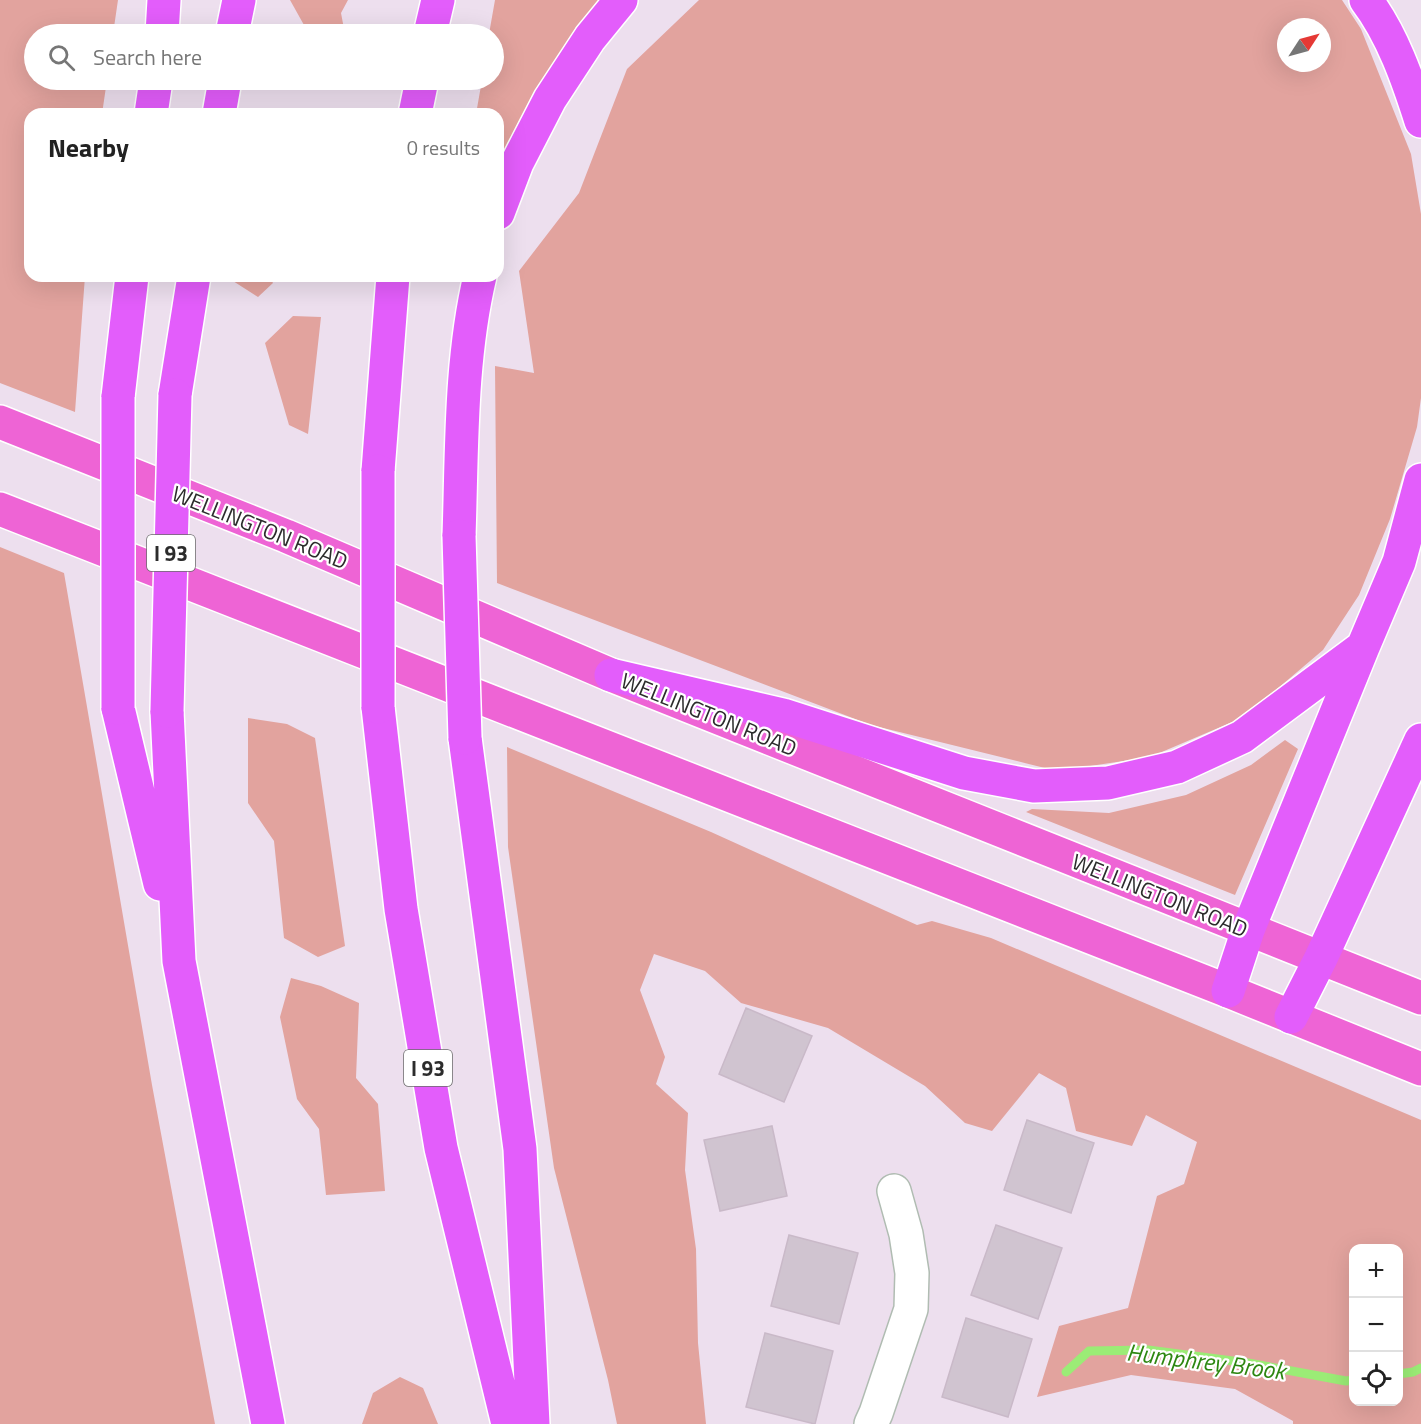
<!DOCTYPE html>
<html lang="en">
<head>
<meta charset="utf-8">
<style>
	:root { --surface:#fff; --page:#f2f2f2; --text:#222; --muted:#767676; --line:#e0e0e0 }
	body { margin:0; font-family:"Titillium Web",sans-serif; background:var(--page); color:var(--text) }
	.controls { position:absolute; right:18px; bottom:18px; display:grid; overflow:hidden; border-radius:12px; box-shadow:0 6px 24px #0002 }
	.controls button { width:54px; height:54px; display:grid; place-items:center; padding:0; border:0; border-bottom:2px solid var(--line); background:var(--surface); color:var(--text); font:30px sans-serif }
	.compass { position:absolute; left:1277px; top:18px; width:54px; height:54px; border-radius:50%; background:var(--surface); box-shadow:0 6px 24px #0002; rotate:54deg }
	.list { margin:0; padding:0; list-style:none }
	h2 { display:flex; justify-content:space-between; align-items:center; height:78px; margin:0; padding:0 24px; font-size:26px }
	h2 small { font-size:20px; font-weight:400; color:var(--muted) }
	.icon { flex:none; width:33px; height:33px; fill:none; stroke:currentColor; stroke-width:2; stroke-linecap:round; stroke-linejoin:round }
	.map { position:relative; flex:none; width:1421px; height:1424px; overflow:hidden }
	.search { position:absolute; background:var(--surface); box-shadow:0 6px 24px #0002; left:24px; top:24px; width:480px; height:66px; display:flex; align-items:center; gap:15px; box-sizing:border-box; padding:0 21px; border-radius:33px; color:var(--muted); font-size:22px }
	.panel { position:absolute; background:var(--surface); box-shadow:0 6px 24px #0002; left:24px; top:108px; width:480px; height:174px; border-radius:18px }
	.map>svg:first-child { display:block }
</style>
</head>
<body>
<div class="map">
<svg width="1421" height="1424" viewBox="0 0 1421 1424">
	<rect width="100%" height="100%" fill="#eddfee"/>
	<!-- green -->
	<path fill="#e2a39e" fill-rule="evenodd" d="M0,0H118L113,34H34V80H107L102,114H30V276H85L75,412L0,383Z
		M290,0H348L341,13L345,34H309Z
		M495,0H605L498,180V114H476L482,80H494V34H489Z
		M699,0H1342L1361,29L1411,154L1421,214V398L1417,427L1390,519L1359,595L1323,650L1244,717L1150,757L1057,771L871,725L497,583L495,366L534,373L519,271L579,193L627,69ZM1286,27H1322V63H1286Z
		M235,276H269L273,283L258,297L233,281Z
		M293,316L321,317L308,434L289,425L265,343Z
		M0,547L64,573L152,1085L215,1424H0Z
		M248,718L287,724L315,738L345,946L318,957L284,938L274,841L248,803Z
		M1285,740L1298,749L1235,895L1026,812L1032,809L1109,813L1186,795L1251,765Z
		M507,747L711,832L917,925L932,921L991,938L1421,1120V1424H1293V1421L1235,1389L1131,1375L1037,1397L1059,1326L1128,1308L1157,1196L1184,1184L1197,1142L1146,1115L1132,1146L1076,1131L1066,1088L1039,1073L992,1131L965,1123L925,1086L828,1028L741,1003L705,971L654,954L640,990L665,1057L656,1084L688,1113L685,1170L696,1249L698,1343L706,1424H617L608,1380L554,1168L508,847ZM1354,1248H1398V1402H1354Z
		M291,978L321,986L359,1003L356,1078L378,1104L385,1191L326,1195L319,1129L297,1099L280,1017Z
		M400,1377L423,1388L438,1424H362L373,1393Z"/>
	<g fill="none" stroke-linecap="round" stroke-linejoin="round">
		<!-- stream -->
		<path stroke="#9bec76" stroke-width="9" d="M1066,1372L1089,1351L1148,1350L1248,1363L1346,1381L1354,1380
			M1398,1374L1413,1372L1421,1368"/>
	</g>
	<!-- building -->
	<path fill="#d0c4d0" stroke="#c9b9c8" stroke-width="1.5" d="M746,1008L812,1036L784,1102L719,1074Z
		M1027,1120L1094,1143L1071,1213L1004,1190Z
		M772,1126L787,1196L720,1211L704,1140Z
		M996,1225L1062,1248L1038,1319L971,1295Z
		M789,1235L858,1253L839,1324L771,1306Z
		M966,1318L1032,1339L1008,1417L942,1397Z
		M765,1333L833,1351L815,1424L746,1407Z"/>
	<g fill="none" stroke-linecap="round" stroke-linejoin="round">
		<defs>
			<path id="minor" d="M871,1424L876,1413L911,1309L912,1273L906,1234L894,1191"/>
			<path id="major" d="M0,422L286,536L611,675L1421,998
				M0,509L1228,991L1421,1069"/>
			<path id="highway" d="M1366,0C1392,34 1408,80 1421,121
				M162,34L164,0
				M232,34L239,0
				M430,34L438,0
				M151,114L156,80
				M219,114L225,80
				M415,114L422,80
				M498,213L517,163L550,99L590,38L621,0
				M175,395L194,276
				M118,397L132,276
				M378,471L393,276
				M459,536C462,449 460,361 480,276
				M611,675L783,715L964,773L1034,786L1108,783L1177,767L1242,737L1363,647L1399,562L1421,480
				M378,707L401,909L441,1148L508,1424
				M118,708L160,884
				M167,711L179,961L268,1424
				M465,738L520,1149L533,1424
				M1228,991L1248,930L1363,647
				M1291,1017L1321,958L1421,740"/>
		</defs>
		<!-- minor casing -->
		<use href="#minor" stroke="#b0bcb2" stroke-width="36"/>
		<!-- major casing -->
		<use href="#major" stroke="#fff" stroke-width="36"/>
		<!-- highway casing -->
		<use href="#highway" stroke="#fff" stroke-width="36"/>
		<!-- minor -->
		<use href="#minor" stroke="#fff" stroke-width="33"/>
		<!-- major -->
		<use href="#major" stroke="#ee64d5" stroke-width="33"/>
		<!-- highway -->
		<use href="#highway" stroke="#e35dfb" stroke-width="33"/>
		<defs>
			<path id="highway-bridge" d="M118,397V708
				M459,536L465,738
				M378,707V471
				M167,711L175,395"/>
		</defs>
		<!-- highway-bridge casing -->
		<use href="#highway-bridge" stroke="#fff" stroke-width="36" stroke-linecap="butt"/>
		<!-- highway-bridge -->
		<use href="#highway-bridge" stroke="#e35dfb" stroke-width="33"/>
	</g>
	<g text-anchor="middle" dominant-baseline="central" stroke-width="4.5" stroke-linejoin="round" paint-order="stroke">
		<!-- shield labels -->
		<g fill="#fff" stroke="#6b6b6b" stroke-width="1.5">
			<rect x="147" y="535" width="48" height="36" rx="4.5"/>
			<rect x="404" y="1050" width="48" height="36" rx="4.5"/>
		</g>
		<g font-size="21" font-weight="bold" fill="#2c2c2c">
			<text x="171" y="553">I 93</text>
			<text x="428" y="1068">I 93</text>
		</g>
		<!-- street labels -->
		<g font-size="22" fill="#2c2c2c" stroke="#fff">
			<text transform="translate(260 527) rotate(22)">WELLINGTON ROAD</text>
			<text transform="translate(709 714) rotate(22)">WELLINGTON ROAD</text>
			<text transform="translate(1160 895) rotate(22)">WELLINGTON ROAD</text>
		</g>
		<!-- water labels -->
		<g font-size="24" font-style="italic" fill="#2d8711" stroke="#fff">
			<text transform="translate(1206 1361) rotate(7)">Humphrey Brook</text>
		</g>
	</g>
</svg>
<div class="controls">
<button>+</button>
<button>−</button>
<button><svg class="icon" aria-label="locate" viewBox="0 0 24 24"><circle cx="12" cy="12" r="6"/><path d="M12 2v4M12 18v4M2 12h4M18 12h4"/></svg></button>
</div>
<svg class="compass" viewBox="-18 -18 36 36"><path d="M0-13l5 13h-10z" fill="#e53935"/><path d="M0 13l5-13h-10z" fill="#767676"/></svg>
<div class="search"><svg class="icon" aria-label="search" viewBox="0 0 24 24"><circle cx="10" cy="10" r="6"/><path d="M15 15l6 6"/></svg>Search here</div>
<section class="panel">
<h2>Nearby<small>0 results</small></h2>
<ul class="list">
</ul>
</section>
</div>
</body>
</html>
